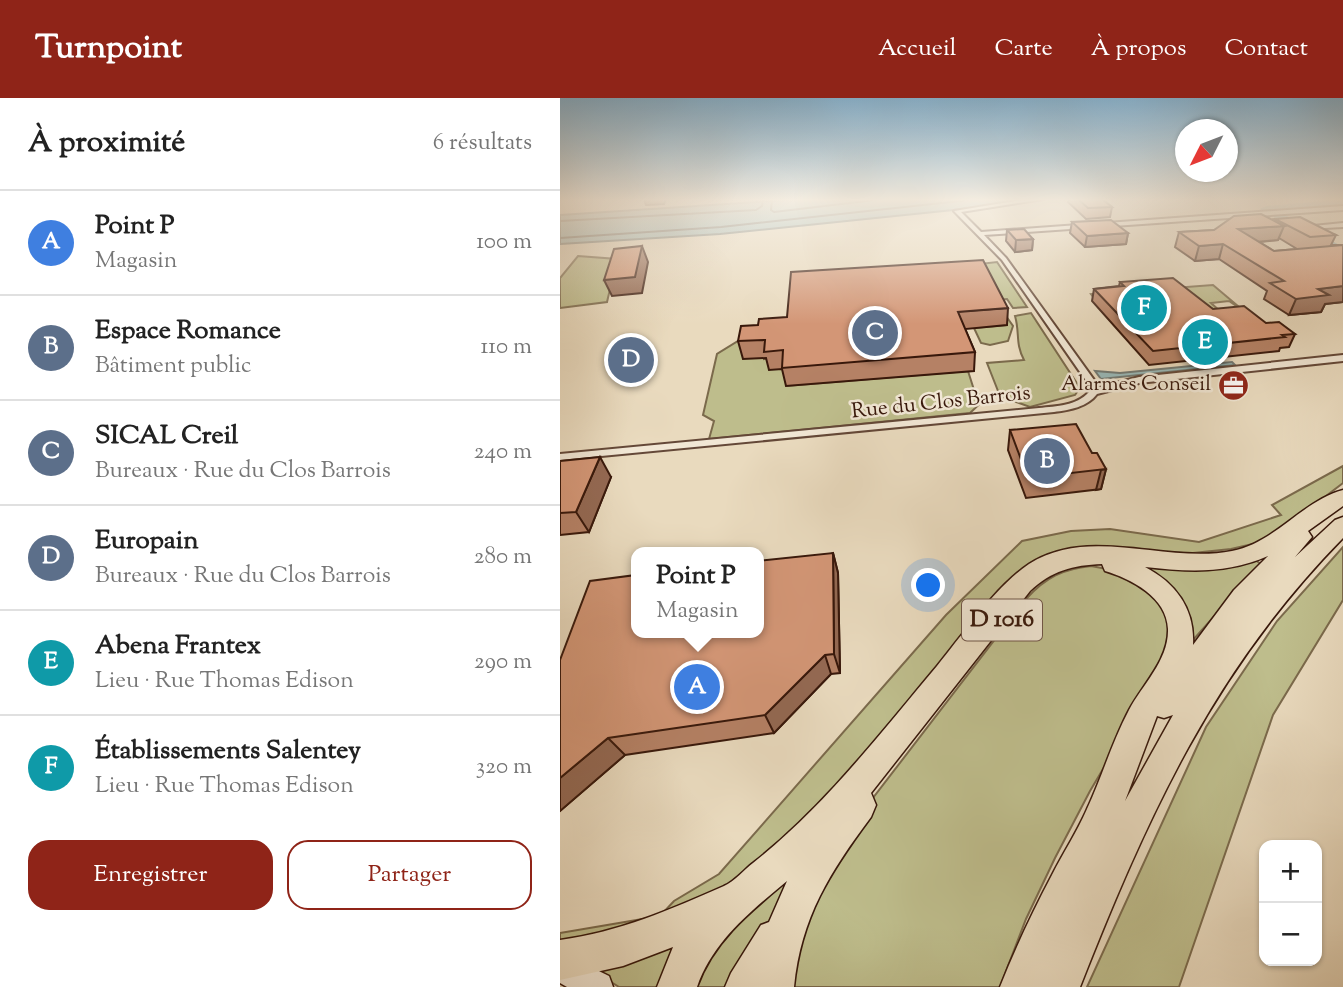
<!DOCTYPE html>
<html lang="fr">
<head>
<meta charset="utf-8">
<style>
	:root { --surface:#fff; --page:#f2f2f2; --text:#222; --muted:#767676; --line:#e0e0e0; --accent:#8f2418 }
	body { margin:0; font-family:"Sorts Mill Goudy",serif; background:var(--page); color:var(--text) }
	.controls { position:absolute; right:21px; bottom:21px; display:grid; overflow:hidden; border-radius:14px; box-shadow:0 2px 5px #0004 }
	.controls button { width:63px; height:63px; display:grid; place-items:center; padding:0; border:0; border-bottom:2px solid var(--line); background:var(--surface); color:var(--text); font:35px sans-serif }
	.compass { position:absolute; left:615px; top:21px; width:63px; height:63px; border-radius:50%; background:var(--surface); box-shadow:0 2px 5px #0004; rotate:228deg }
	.you { position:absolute; left:369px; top:488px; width:24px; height:24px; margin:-18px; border:5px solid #fff; border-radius:50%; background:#1a73e8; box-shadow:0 0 0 10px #1a73e833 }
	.badge { display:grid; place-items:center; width:46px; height:46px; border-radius:50%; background:var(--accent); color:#fff; font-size:23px; font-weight:700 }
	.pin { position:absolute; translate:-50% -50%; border:4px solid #fff; box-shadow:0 2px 7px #0006 }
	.popup { position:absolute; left:71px; top:449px; width:133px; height:91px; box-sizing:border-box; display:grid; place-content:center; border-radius:14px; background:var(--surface); filter:drop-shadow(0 2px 5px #0005); font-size:23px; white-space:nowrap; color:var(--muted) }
	.popup b { font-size:26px; color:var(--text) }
	.popup::after { content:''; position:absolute; left:50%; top:100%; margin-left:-14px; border:14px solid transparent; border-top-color:var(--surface) }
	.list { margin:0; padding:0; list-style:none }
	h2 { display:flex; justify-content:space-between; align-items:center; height:91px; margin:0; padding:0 28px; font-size:30px }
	h2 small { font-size:23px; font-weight:400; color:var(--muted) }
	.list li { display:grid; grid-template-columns:46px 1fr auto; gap:21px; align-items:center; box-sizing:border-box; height:105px; padding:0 28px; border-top:2px solid var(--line) }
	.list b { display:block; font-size:26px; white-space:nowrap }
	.list p { margin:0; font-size:23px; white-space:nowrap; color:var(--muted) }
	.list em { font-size:23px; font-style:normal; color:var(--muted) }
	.actions { display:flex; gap:14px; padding:21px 28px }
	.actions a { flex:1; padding:16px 0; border:2px solid var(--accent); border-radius:21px; text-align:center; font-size:24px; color:var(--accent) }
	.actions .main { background:var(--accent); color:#fff }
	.map { position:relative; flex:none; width:783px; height:889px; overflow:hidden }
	header { display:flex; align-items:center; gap:42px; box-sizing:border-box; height:98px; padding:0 35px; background:var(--accent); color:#fff }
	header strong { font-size:33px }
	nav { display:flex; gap:38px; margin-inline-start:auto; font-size:24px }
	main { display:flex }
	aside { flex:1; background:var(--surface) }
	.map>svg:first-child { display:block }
</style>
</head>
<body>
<header>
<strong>Turnpoint</strong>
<nav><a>Accueil</a><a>Carte</a><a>À propos</a><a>Contact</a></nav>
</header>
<main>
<aside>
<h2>À proximité<small>6 résultats</small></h2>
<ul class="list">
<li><span class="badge" style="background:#3f7fe0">A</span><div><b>Point P</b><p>Magasin</p></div><em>100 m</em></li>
<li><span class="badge" style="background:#5c6f8a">B</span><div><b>Espace Romance</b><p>Bâtiment public</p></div><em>110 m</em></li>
<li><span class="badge" style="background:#5c6f8a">C</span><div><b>SICAL Creil</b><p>Bureaux · Rue du Clos Barrois</p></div><em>240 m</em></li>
<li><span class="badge" style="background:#5c6f8a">D</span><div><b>Europain</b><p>Bureaux · Rue du Clos Barrois</p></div><em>280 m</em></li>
<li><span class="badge" style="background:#0f9aa8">E</span><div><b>Abena Frantex</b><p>Lieu · Rue Thomas Edison</p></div><em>290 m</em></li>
<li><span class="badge" style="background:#0f9aa8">F</span><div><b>Établissements Salentey</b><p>Lieu · Rue Thomas Edison</p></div><em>320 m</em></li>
</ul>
<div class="actions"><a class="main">Enregistrer</a><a>Partager</a></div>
</aside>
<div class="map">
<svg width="783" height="889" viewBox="0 0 783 889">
	<rect width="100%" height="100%" fill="#e9dabe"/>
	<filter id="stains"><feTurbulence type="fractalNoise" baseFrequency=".00286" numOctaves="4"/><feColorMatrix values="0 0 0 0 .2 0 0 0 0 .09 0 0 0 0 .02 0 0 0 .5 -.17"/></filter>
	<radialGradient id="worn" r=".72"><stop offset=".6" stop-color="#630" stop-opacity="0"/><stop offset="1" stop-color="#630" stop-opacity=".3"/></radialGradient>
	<!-- green -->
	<path fill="#bebd8c" stroke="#7b6a4c" stroke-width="2" d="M18,158L57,161L47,204L0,210V180Z
		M437,164L467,209L453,210L447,201L434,202L272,183Z
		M653,187L685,214L669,203L651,205L662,215L534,200L531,196Z
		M471,215L520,290L515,297L470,309L440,298L427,265L464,262C455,245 460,235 455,218Z
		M446,218L453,228L448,243L430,247L421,245L414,230L446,227Z
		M204,239V261L210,260L228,271L227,288L408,273L415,295L427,299L410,315L149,341L154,323L143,317L157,256L178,243Z
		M783,368V385L728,427L697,445L671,451L633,455L522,452L489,459L463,475L414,528L261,712L186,784L127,816L40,845L0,846V835L100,818L114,803L159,776L386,517L462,443L511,433L550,431L639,444L721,417L712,407Z
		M783,449V502L713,617L619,889H527L646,629L717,523Z
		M695,462L701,466L633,542L582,466Z
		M531,468L563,474L612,515L610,558L530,693L495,760L466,821L440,889H227V859L276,748L466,501C486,479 503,471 531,468Z
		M228,781L224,803L165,889H131L148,845Z
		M124,833L98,889H59L31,871Z"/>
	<!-- water -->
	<path fill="#99b9b9" stroke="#727973" stroke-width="2" d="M241,101H461L403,111L160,136L0,146V117Z
		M672,264L675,267L541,281L535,273L560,275Z"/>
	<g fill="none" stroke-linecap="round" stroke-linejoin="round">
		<!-- shore -->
		<path stroke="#686862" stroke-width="2" d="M212,101L211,112L214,114L323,101
			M0,123L196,112L202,108L203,101
			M0,140L161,129L418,101"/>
		<!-- river -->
		<path fill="#99b9b9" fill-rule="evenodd" d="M783,101V107L718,113L783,149V158L700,111L706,108Z"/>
		<defs>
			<path id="street" d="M468,101H483L401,114L421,134L783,108V112L424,137L446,160L534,282L537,290L579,279L783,257V263L579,285L537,296C527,309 510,312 494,314L0,362V356L479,310C497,308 516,308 529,294L527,284L442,162L394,113Z
				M783,125V129L746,131L743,129Z"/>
			<path id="secondary" d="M0,854L49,878L53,889H7L0,885Z"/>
			<path id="highway" d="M783,392V408L748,433L752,439L735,459L775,422L783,419V440C653,572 587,719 520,889H440C455,851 473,813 492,777C503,755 517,734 527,711C542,679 552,644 569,612C582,587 609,562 608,531C607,499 571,481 545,473L542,466C513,467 491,473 470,493L311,695L316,707L311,719C270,774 241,819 234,889H165L171,875L201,827L209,824L227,783C191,813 153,843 137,889H97L113,849L63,868L0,882V842C59,834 112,811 164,788C174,784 185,771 193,765C264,709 319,637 377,568C404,535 435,489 469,466C529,427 607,466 672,453C715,445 742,403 783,392ZM708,458L674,492L633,547C635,511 616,485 585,469C628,474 668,476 708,458ZM613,617L565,703L597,618L604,620Z"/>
		</defs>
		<!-- street casing -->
		<use href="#street" stroke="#644838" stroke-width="4"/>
		<!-- secondary casing -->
		<use href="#secondary" stroke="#38180b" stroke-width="3"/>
		<!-- highway casing -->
		<use href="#highway" stroke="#38180b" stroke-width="3"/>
		<!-- street -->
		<use href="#street" fill="#f1e7d5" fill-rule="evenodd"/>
		<!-- secondary -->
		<use href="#secondary" fill="#f1e7d5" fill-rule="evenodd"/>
		<!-- highway -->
		<use href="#highway" fill="#e9dabe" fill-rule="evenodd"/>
	</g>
	<!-- wall -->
	<path fill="#b58165" stroke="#38180b" stroke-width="2" fill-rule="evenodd" d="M509,101H542L552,109L550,119L526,121L508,104Z
		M715,121L776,137L771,147H783V204L765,206L761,214L729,217L704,201L707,193L659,161L635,163L615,149L619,134L654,132L715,123ZM719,140L737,151L714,153L699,144L718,142Z
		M512,124L568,135L566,146L525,149L510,135Z
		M447,132L473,141L472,152L455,154L446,143Z
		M560,184L653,211L735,236L729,249L720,250L719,253L589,267L532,203L534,191L559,188Z
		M448,210L447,227L405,231L415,254L414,273L226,288L222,271L209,272L206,260L183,261L178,243L198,227Z
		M450,332L532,355L546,371L541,391L466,400L448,352Z
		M0,363L51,379L29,434L0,437Z
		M273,455L278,475L280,575L271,576L214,635L65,657L0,713V562Z"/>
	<!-- shaded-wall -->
	<path fill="#946953" stroke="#38180b" stroke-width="2" d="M84,101H106L104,106L86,107Z
		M724,128L718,142L673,146L678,131Z
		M568,135L566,146L525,149L527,138Z
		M473,141L472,152L455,154L456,142Z
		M663,146L659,161L635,163L639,148Z
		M82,148L88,164L82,195L52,198L44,182Z
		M783,188V204L765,206L761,214L729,217L736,201L758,191Z
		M40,359L51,379L29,434L16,414Z
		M546,371L541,391L536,392L541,372Z
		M273,455L278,475L280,575L274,556Z
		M265,557L271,576L214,635L205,617Z
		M48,640L65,657L0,713V680Z"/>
	<!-- building -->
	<path fill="#d39676" stroke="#38180b" stroke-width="2" d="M518,101H542L552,109L528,110Z
		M701,116L724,128L678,131L714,153L783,147V188L758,191L769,197L736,201L710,185L724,183L663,146L639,148L619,134L654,132L674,118Z
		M740,119L776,137L750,139L715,121Z
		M551,122L568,135L527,138L512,124Z
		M464,131L473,141L456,142L447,132Z
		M82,148L75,179L44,182L54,151Z
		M423,162L448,210L398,214L415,254L222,270L223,252L204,254L205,242L178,243L181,228L198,227L199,221L227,219L231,174Z
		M613,180L653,211L684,208L706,225L719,224L735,236L722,237L725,239L593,253L534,191L564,188L560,184Z
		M516,326L532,355H537L546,371L468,380L450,332Z
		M40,359L16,414L0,415V363Z
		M273,455L274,556L265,557L205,617L48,640L0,680V562L30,483L76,477V535H198V463Z"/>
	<!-- sky -->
	<linearGradient id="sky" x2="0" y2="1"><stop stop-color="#88b6d5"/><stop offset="0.45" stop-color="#f5eee2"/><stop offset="1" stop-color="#f5eee2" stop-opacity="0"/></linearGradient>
	<rect width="783" height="226" fill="url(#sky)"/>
	<!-- icons -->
	<defs>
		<symbol id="office-disc" viewBox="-11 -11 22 22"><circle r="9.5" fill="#8f2418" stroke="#f1e7d5"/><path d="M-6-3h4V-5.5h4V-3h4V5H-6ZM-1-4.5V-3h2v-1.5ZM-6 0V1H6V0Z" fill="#fff"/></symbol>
	</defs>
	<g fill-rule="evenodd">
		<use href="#office-disc" x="656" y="270" width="35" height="35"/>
	</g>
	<g text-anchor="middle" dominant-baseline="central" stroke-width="5" stroke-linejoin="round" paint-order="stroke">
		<!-- far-poi labels -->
		<g font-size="21" fill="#38180b" stroke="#f1e7d5" text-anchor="end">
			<text x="651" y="287">Alarmes Conseil</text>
		</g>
		<!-- far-street labels -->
		<g font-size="21" fill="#38180b" stroke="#f1e7d5">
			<text transform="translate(381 305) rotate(-6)">Rue du Clos Barrois</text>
		</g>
		<!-- shield labels -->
		<rect fill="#f1e7d5" stroke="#705648" stroke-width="2" x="402" y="501.5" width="80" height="41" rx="5"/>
		<g font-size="24" font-weight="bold" fill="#38180b">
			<text x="442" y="522">D 1016</text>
		</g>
	</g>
	<rect width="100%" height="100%" filter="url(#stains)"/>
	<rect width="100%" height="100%" fill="url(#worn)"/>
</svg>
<div class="controls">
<button>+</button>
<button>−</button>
</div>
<svg class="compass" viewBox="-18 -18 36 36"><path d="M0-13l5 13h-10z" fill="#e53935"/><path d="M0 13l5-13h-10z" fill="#767676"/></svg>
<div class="you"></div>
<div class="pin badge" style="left:137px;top:589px;background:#3f7fe0">A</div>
<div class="popup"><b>Point P</b>Magasin</div>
<div class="pin badge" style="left:487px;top:363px;background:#5c6f8a">B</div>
<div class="pin badge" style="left:315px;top:235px;background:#5c6f8a">C</div>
<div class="pin badge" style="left:71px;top:262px;background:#5c6f8a">D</div>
<div class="pin badge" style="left:645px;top:244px;background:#0f9aa8">E</div>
<div class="pin badge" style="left:584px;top:210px;background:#0f9aa8">F</div>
</div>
</main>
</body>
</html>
